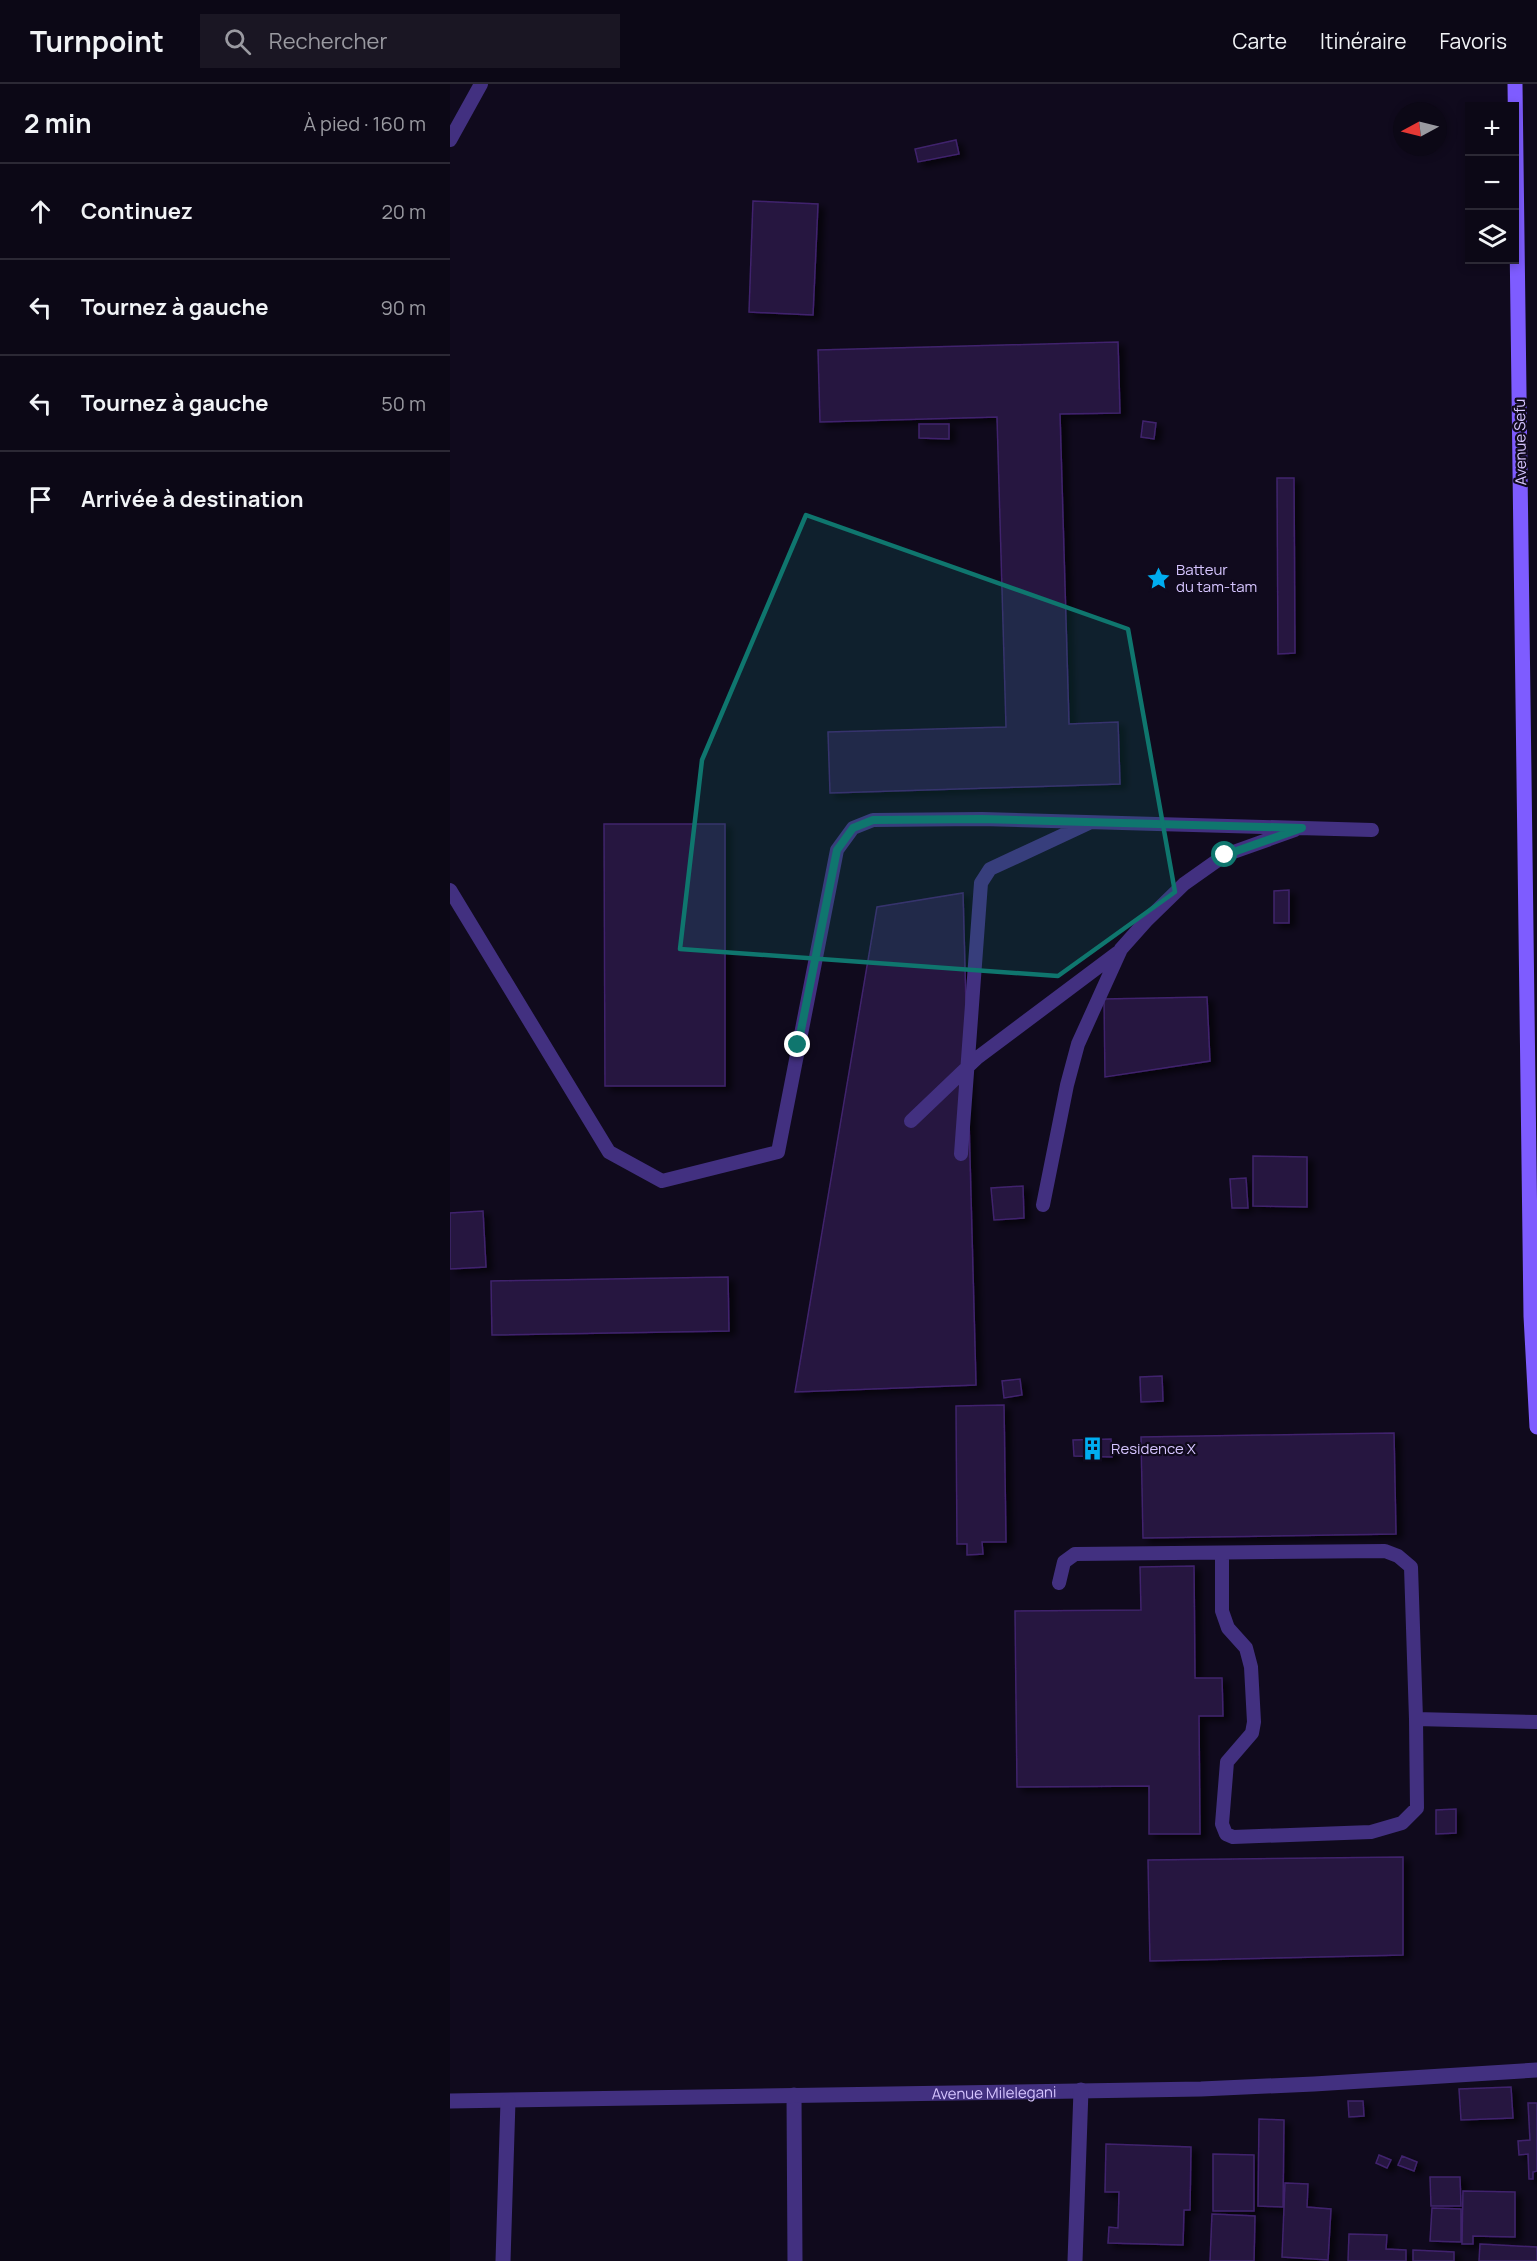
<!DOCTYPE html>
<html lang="fr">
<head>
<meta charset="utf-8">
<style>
	:root { --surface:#0c0816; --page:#1a1623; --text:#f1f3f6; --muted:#9a9aa1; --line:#2c2935 }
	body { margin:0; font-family:Manrope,sans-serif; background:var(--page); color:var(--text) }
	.controls { position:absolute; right:18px; top:18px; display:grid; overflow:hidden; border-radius:0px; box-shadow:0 3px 9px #0003 }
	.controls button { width:54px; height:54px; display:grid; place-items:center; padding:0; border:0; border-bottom:2px solid var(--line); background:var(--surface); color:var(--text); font:30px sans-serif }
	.compass { position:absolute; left:943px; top:18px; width:54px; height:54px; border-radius:50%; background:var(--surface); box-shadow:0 3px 9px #0003; rotate:263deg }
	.stop { position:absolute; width:18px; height:18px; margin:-14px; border:4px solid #0f766e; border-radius:50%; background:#fff }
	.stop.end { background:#0f766e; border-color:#fff; box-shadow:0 2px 6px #0008 }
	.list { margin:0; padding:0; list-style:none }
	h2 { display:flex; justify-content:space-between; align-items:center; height:78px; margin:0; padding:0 24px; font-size:26px }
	h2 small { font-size:20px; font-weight:400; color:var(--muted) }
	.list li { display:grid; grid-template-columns:39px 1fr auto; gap:18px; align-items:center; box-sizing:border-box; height:96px; padding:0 24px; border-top:2px solid var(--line) }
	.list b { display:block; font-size:22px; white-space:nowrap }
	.list em { font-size:20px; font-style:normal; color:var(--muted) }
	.icon { flex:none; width:33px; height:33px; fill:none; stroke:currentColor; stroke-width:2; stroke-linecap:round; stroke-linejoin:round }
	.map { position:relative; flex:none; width:1087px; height:2177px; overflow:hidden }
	header { display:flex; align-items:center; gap:36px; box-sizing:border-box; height:84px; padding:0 30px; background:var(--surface); border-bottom:2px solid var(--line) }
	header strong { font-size:28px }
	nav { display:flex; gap:33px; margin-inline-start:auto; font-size:21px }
	.search { width:420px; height:54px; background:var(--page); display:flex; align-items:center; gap:15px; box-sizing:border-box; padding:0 21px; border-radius:0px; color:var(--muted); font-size:22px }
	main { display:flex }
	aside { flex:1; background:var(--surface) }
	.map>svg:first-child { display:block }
</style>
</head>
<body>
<header>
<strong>Turnpoint</strong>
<div class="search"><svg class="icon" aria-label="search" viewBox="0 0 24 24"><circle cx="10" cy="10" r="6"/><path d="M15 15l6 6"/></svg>Rechercher</div>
<nav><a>Carte</a><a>Itinéraire</a><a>Favoris</a></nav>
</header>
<main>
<aside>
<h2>2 min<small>À pied · 160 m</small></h2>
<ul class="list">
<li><svg class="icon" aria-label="ahead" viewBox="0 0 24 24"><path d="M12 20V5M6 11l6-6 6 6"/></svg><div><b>Continuez</b></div><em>20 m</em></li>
<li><svg class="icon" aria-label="left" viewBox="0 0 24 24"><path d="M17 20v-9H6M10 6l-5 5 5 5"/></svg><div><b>Tournez à gauche</b></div><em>90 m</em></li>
<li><svg class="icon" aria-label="left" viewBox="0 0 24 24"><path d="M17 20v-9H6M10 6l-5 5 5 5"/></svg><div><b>Tournez à gauche</b></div><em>50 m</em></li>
<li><svg class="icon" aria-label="arrive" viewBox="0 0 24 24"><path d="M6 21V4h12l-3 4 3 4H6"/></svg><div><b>Arrivée à destination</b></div></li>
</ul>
</aside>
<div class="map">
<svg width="1087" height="2177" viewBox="0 0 1087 2177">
	<defs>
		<filter id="shadow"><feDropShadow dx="6" dy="4" stdDeviation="3" flood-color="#0009"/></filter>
	</defs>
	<rect width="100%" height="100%" fill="#100a1d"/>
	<!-- building -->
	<path fill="#25143f" stroke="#40246d" stroke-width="1.5" filter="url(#shadow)" d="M506,56L509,70L468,78L465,65Z
		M303,117L368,120L363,231L299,228Z
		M668,258L670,329L610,330L619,640L668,638L670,700L380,709L378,648L556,643L547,333L370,338L368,266Z
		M693,337L706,339L704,355L691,353Z
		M469,340H499V355L469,354Z
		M827,394H844L845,569L828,570Z
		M154,740H275V1002H155Z
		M839,806V839H824V807Z
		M513,809L526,1301L345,1308L427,823Z
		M757,913L760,977L655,993L654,915Z
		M803,1072L857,1073V1123L803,1122Z
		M796,1094L798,1124H782L780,1095Z
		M573,1102L574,1134L544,1136L541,1104Z
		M33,1127L36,1183L0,1185V1129Z
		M278,1193L279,1247L42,1251L41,1197Z
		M712,1292L713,1317L691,1318L690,1293Z
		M570,1295L572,1311L554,1314L552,1297Z
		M554,1321L556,1458H532L533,1470L517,1471V1460H507L506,1322Z
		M944,1349L946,1450L693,1454L691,1353Z
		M661,1355L662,1373L624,1372L623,1356Z
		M744,1482L745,1594H772L773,1632H749L750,1750H699V1702L567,1703L565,1527L691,1526L690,1483Z
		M1006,1725V1749L986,1750V1726Z
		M953,1773V1871L700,1877L698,1776Z
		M1061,2003L1063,2034L1011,2036L1009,2005Z
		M898,2017H913L914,2032L899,2033Z
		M1078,2019H1087V2087L1083,2088V2095H1079L1078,2070L1069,2071L1068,2057L1080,2056Z
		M809,2035L834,2036L833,2123L808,2122Z
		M656,2060L741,2063L740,2126H734L733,2161L658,2159L659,2143L668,2144L669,2108H655Z
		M763,2070L804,2071V2127H763Z
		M929,2071L941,2076L937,2084L926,2079Z
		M952,2072L967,2078L964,2087L948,2081Z
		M980,2093H1010L1011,2122H981Z
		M835,2099L858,2100L857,2123L881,2125L878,2176L832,2173Z
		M1013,2107L1065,2108V2153L1023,2152V2160H1012Z
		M982,2124L1011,2125V2158L980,2157Z
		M762,2130L805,2132L804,2177H760Z
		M899,2150L937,2151L936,2165L956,2166V2177H898Z
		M1030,2160L1087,2163V2177H1029Z
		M963,2166L1004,2168V2177H963Z"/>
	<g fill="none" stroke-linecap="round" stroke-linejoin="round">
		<!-- lane -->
		<path stroke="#423080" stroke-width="14" d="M0,56L31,0
			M0,806L159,1068L212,1097L328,1068L387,766L403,744L423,736L532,735L922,746
			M461,1037L527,974L667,869
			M511,1070L531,799L540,785L639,739
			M593,1121L617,1001L628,960L671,865L696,837L734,800L775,771L845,746
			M772,1470V1527L778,1544L796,1564L801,1583L804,1638L802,1649L777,1678L772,1740L776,1750L783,1753L921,1748L952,1739L967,1724L966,1635
			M609,1499L614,1478L625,1470L935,1467L948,1472L961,1483L966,1635L1087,1638"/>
		<!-- street -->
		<g stroke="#423080" stroke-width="15">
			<path d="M344,2011L345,2177"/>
			<path id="s1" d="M0,2017L751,2005L864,2000L1087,1986"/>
			<path d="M53,2177L58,2017"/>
			<path d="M625,2177L631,2006"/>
		</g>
		<!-- secondary -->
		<path stroke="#7e5cff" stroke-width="15" d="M1065,0L1081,1232L1087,1343"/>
	</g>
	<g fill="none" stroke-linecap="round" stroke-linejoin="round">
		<!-- route -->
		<path stroke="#0f766e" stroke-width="8" d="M348,961L387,766L403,744L423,736L532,735L852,744L775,771"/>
	</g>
	<!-- marked area -->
	<path fill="#0f766e" fill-opacity="0.2" stroke="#0f766e" stroke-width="4.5" stroke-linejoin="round" d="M356,431L678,545L725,808L608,892L230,865L252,676Z"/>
	<!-- icons -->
	<defs>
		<symbol id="sight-bare" viewBox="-9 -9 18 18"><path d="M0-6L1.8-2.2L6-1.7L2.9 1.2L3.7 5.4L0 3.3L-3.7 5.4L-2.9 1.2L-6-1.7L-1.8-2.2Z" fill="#00adf0" stroke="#100a1d" stroke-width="2.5" paint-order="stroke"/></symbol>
		<symbol id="building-bare" viewBox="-9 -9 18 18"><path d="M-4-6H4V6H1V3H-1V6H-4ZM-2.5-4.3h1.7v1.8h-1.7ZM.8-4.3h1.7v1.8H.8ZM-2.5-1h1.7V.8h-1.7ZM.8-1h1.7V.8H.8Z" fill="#00adf0" stroke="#100a1d" stroke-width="2.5" paint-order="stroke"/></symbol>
	</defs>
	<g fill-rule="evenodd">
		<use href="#sight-bare" x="692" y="478" width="33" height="33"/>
		<use href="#building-bare" x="626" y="1348" width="33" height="33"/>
	</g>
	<g text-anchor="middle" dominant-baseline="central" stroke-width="4.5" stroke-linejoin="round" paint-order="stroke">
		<!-- street labels -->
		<g font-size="15" fill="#d6c5ff" stroke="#100a1d">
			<text transform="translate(1070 358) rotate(-91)">Avenue Sefu</text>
			<text stroke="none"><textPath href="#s1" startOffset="544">Avenue Milelegani</textPath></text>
		</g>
		<!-- poi labels -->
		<g font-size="15" fill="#d6c5ff" stroke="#100a1d" text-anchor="start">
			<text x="726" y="485">Batteur<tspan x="726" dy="17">du tam-tam</tspan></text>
			<text x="661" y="1364">Residence X</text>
		</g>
	</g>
</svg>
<div class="controls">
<button>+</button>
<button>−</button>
<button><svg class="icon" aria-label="layers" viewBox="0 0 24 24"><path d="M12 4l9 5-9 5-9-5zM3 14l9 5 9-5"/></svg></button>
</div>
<svg class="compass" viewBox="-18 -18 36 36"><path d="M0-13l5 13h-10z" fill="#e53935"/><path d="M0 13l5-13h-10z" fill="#9a9aa1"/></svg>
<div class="stop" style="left:775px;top:771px"></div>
<div class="stop end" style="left:348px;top:961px"></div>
</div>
</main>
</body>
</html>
